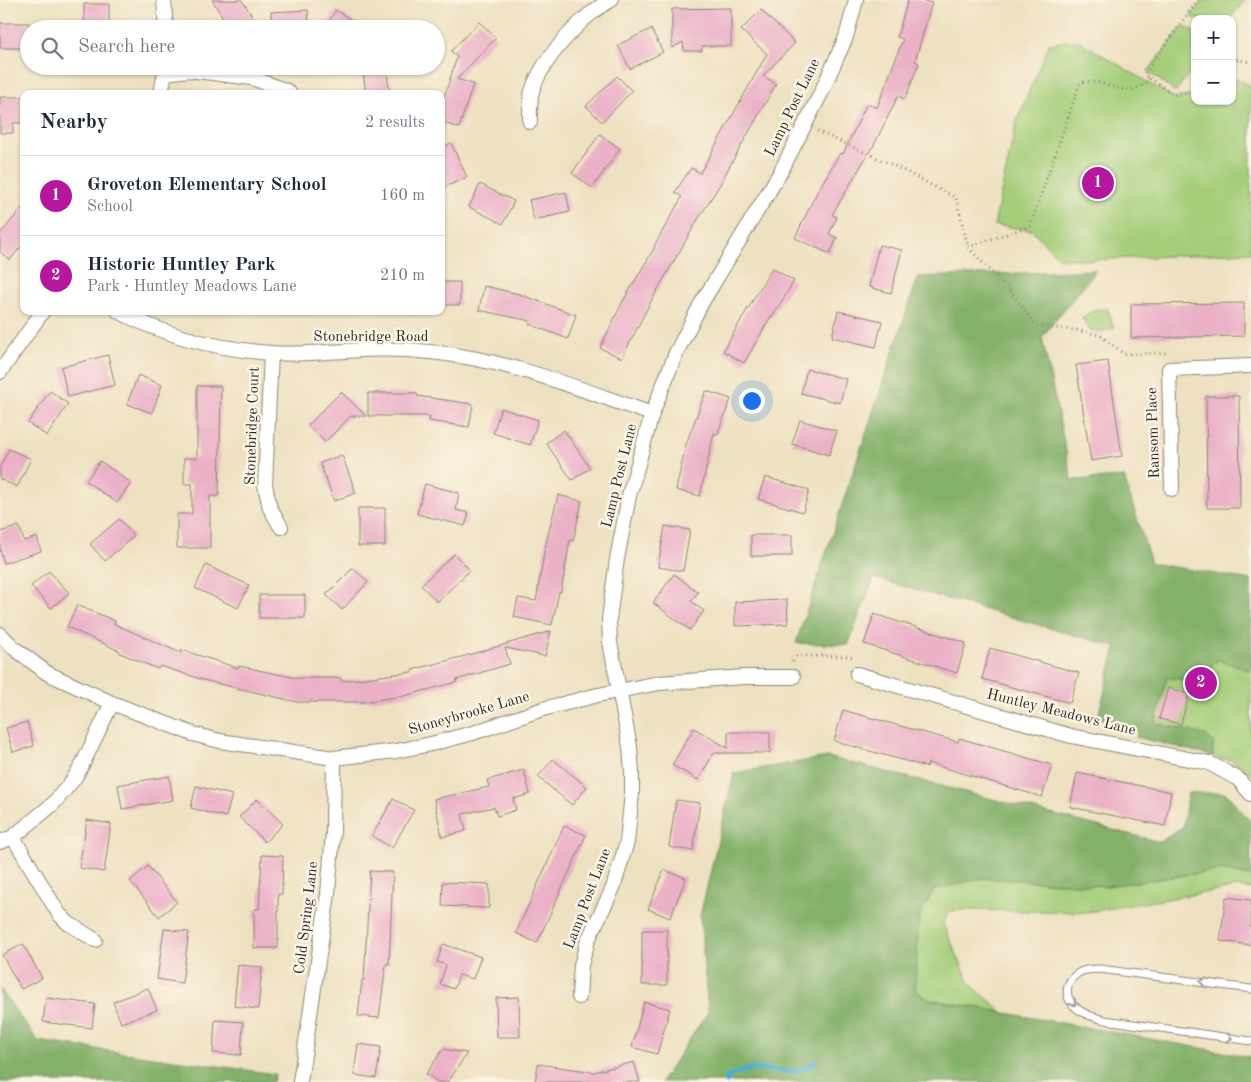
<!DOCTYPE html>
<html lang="en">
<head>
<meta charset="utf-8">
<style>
	:root { --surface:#fff; --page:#f6f6f7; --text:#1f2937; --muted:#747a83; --line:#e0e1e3; --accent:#b5179e }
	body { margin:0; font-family:"Old Standard TT",serif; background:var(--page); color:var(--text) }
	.controls { position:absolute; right:15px; top:15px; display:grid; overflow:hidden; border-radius:10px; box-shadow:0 1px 4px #0004 }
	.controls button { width:45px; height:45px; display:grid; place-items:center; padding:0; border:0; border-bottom:1px solid var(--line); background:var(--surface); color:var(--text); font:25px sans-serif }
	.you { position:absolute; left:751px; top:400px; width:18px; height:18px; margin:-12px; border:4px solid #fff; border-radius:50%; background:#1a73e8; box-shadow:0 0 0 8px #1a73e833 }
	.badge { display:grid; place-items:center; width:32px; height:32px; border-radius:50%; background:var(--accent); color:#fff; font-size:16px; font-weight:700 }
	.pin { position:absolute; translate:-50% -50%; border:2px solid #fff; box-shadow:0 1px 5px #0006 }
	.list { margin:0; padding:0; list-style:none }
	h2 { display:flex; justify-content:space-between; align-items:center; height:65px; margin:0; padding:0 20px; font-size:21px }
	h2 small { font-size:16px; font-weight:400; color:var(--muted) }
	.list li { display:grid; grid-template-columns:32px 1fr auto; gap:15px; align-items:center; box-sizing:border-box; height:80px; padding:0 20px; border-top:1px solid var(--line) }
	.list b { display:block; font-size:19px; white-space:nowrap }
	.list p { margin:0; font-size:16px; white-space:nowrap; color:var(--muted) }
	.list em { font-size:16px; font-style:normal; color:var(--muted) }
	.icon { flex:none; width:28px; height:28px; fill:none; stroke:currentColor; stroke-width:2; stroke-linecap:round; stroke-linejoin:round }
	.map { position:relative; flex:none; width:1251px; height:1082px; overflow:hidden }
	.search { position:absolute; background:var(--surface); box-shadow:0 1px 4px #0004; left:20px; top:20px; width:425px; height:55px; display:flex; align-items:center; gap:12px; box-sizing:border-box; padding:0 18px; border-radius:28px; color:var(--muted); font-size:19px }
	.panel { position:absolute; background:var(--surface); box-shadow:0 1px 4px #0004; left:20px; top:90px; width:425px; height:225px; border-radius:10px }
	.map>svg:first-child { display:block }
</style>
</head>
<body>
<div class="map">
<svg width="1251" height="1082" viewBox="0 0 1251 1082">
	<rect width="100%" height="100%" fill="#fcf5e5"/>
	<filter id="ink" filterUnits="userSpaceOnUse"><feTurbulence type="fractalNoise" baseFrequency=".02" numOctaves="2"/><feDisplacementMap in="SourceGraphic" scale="10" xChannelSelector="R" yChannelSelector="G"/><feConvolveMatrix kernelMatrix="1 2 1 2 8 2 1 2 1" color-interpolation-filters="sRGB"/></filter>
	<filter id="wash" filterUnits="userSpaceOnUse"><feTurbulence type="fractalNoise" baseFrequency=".0096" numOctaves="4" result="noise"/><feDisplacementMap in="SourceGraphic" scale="20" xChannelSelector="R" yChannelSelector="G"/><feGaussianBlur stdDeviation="1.12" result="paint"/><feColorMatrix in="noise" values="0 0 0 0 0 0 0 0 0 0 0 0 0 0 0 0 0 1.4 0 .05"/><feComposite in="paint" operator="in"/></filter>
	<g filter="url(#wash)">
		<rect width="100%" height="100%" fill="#eee1c1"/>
		<!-- green -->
		<path fill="#a5ce7a" stroke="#687c52" d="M1203,0H1245L1230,19H1195L1191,16Z
			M1184,25L1195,33V66L1175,92L1148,71Z
			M1066,41H1079L1174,98L1195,95V101H1232V76L1251,86V252L1090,260L1059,258L1032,230L994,225L1017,120L1049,44Z
			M1097,309H1108L1114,328L1100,332L1088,329L1082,317Z
			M1169,616L1251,634V774L1231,760L1220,759L1213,756V751L1139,732Z
			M1221,870L1251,876V889L1239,887L1088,912L964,910L949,911L943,924L970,984L1003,1012L928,999L915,990L919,916L934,890L983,878L1108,886Z"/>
		<!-- forest -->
		<path fill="#84b16a" stroke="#586e4a" d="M1096,270L1042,337L1072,480L1124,477L1151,563L1251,580V671L1219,660L1211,665C1214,679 1212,686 1205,699L1193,697V682L1167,677L1155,723L1205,735L1213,742V756L1136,737L1139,732L1098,717L1116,647L874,578L848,645L796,643L918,277Z
			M828,757L1160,842L1183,827L1188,793H1226L1251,822V876L1221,870L1108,886L983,878L934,890L919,916L915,990L928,999L1251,1057V1082H661L708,1012L700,916L734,773Z
			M0,989L38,1041L275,1074L273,1082H0Z"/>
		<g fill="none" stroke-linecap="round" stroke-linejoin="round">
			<!-- stream -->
			<path stroke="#4cadcb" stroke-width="5" d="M727,1082V1077C738,1073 747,1068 758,1069C780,1069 797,1078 816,1061"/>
		</g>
		<g id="blocks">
			<!-- building -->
			<path fill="#ebb1c7" d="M212,0H242L254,19L238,29H230Z
				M908,0H920L932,3L915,61L919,63L905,99L898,96L873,147H872L832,215L837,217L829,234L837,238L830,254L795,238L816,194L840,153L843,154L867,103L877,108L903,39L897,37Z
				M84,4H109V29H84Z
				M731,8V46H702V51H684L683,42L672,48V9Z
				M308,10L309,29H272L271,12Z
				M336,10L365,29H324Z
				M761,10L795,43L763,76L776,84L723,178H724L697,221L650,303L622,358L600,348L623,301L655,247L654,246L682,197L675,192L691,168L700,173L767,54L741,30Z
				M479,22L496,38L457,79L473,84L459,128L441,122V107L457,57L451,51Z
				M0,23H29V48H0Z
				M651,29L663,52L630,69L618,45Z
				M362,66H386L390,94H366Z
				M617,76L632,91L602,122L586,106Z
				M0,97H24V123H13V133H0Z
				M600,134L620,149L592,188L572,173Z
				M451,143L467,177L441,189V148Z
				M480,184L514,201L503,224L469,207Z
				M566,192L570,212L534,220L529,200Z
				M24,206V243L10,260L0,252V234Z
				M879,245L902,250L891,293L869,287Z
				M772,268L794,281L772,317L771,316L744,363L723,351Z
				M441,282H460V305H441Z
				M484,286L519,294L576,315L568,339L529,324L530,321L479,310Z
				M1244,303V336L1131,338V304Z
				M838,311L882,321L876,347L832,337Z
				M108,355L115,385L68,397L61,367Z
				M1108,361L1122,456L1091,461L1076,365Z
				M807,369L846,379L840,403L801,393Z
				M138,375L162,385L152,413L127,404Z
				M197,386H221L219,496H210V548H177V514H192V484H184V458H197Z
				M50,391L68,404L47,436L28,423Z
				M706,391L731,399L717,435L714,433L700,496L676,490L686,444Z
				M341,392L366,416H351L325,442L308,425Z
				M368,393H417V396L473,404L469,427L429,421L430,416H368Z
				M1206,396H1239L1240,508H1207Z
				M501,408L538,420L530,445L493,433Z
				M800,420L837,431L829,455L792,444Z
				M564,430L590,468L572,480L546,443Z
				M9,449L31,459L17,487L0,479V467Z
				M342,455L356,493L334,501L320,463Z
				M100,461L131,483L117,503L86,481Z
				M765,477L809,490L803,512L758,499Z
				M425,484L459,493L456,510L469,513L465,526L417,514Z
				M558,495L582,501L573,541L570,540L561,592H559L552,625L514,617L518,598L536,601L545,547Z
				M358,508H385V546H358Z
				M119,519L134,536L105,561L90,544Z
				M19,526L24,541L37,537L41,551L4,563L0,549V532Z
				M665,526L690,530L683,571L658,567Z
				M751,535H792V556H751Z
				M454,554L470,570L437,602L421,585Z
				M206,565L249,585L238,608L195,588Z
				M353,568L368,582L342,610L326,595Z
				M49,571L69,593L51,608L31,586Z
				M674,574L698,592L691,601L704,611L690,630L653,603Z
				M259,595H305V618H259Z
				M787,600L788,624L735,626V602Z
				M77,605L115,621L114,624L181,653L182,650L238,668L239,666L296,678H341V681L412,672V670L465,656L551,631L545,656L505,648L510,664L456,680L457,682L404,696L362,702H297L207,681L160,666L158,669L120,653V651L67,627Z
				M874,614L966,643L957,673L864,644Z
				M990,648L1079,673L1070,703L982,679Z
				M1168,688L1189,694L1181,724L1159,719Z
				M843,710L958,742L959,738L1052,765L1042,797L928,763L927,767L834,741Z
				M27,722L34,746L13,752L6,728Z
				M694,728L728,748V732H770V753H714L698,780L672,765Z
				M553,759L587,787L572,805L538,777Z
				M524,770L530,794L513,799L516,810L497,816L494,807L462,814L466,831L442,837L434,799L489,787L487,780Z
				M1077,773L1171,792L1165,826L1070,807Z
				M169,776L173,800L122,809L118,785Z
				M196,786L232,795L226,817L191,808Z
				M257,799L283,824L265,842L239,817Z
				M393,799L414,810L392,848L372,836Z
				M676,800L700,803L693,851L669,847Z
				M87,820L111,824L104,872L79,868Z
				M564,826L586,835L537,943L516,933Z
				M262,855L283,856L282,894H278V948H254V909H259Z
				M148,866L177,902L159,917L130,881Z
				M664,870L686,878L670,918L648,909Z
				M370,871L393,872L389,964H386L379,1018L358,1016L362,980H364Z
				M443,882L489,884V908L442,906Z
				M1226,897L1251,900V945L1220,941Z
				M164,929L189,932L182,983L157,979Z
				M642,930H667V985H642Z
				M23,944L42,978L21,989L2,955Z
				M443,944L481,957L473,979L459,975L454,989L440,984L446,965L437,962Z
				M238,965L262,967L258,1009L234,1006Z
				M148,988L157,1010L121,1023L113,1002Z
				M519,997L520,1037H497L496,998Z
				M46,998L95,1004L92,1028L43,1022Z
				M644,1002L670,1009L657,1054L632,1047Z
				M215,1020L243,1022L241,1055L213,1053Z
				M358,1044L381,1047L376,1078L354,1075Z
				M443,1049L467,1053L448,1082H438L426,1074Z
				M634,1062L640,1082H535L538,1064L594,1072Z"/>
		</g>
	</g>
	<g filter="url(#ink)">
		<use href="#blocks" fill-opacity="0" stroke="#8c8676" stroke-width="1"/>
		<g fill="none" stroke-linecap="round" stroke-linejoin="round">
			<defs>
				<path id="service" d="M1251,989L1100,969C1092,969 1083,969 1077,974C1066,981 1064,995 1073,1005C1082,1014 1093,1017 1105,1020L1251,1041"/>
				<path id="minor" d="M164,0L166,29
					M166,73L188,70L252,78L287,91L290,94
					M161,94L166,66
					M530,122C530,114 530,104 531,95C539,62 581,16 611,0
					M118,311C165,336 218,349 271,353C296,355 321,352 346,351C374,349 402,349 430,352C507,359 579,389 652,414
					M271,353L265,485L270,508L281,527
					M0,372L43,311
					M1172,489L1169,369L1251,366
					M0,634L14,648L47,673L112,703L193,734L220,741L334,758L396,751L431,744L473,733L543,709L598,695L659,683L744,677H793
					M857,674L1071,736L1209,763L1238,779L1251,794
					M13,837L59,914L68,923L95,940
					M0,842L13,837L53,804L73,780L81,767L112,703
					M579,997L581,965L588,940L613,888L627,842L632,793V772L630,747L610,642L609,619L617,559L629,496L652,414L676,353L701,304L780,173L821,93L846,37L856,0
					M300,1082L328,894L333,832L334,758"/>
			</defs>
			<!-- service casing -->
			<use href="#service" stroke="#8c8676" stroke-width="9"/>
			<!-- minor casing -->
			<use href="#minor" stroke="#8c8676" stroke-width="16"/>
			<!-- path -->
			<path stroke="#8c8676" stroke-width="3" stroke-dasharray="1 4" stroke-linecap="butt" d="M1232,59L1251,62
				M1150,78L1174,95L1195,92
				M817,131L893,165L956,198L968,247L1014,296L1036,326L1075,330L1100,335L1124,354L1168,353
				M968,247L1030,226L1080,83C1104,75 1128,105 1150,78L1144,74L1198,0
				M793,662L792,656H848L855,658"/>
			<!-- service -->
			<use href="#service" stroke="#fff" stroke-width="7"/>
			<!-- minor -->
			<use href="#minor" stroke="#fff" stroke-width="14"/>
		</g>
		<!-- one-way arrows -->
		<defs><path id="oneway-chevron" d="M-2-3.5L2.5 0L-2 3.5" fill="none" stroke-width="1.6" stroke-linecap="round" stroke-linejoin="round" transform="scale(1.25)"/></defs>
		<g stroke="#a0a0a0">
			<use href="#oneway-chevron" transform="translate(1203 982) rotate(-172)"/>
			<use href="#oneway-chevron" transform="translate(1073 1003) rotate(48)"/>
			<use href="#oneway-chevron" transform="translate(1229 1038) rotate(8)"/>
		</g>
	</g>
	<g text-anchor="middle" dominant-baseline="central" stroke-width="5" stroke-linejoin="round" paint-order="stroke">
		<!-- street labels -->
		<g font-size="15" fill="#2b2b2b" stroke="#fcf5e5">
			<text transform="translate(793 108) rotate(-64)">Lamp Post Lane</text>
			<text x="371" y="337">Stonebridge Road</text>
			<text transform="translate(253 426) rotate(-88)">Stonebridge Court</text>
			<text transform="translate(1154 433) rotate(-92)">Ransom Place</text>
			<text transform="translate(620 476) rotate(-76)">Lamp Post Lane</text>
			<text transform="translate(1061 713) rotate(14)">Huntley Meadows Lane</text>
			<text transform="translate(469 714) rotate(-16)">Stoneybrooke Lane</text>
			<text transform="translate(588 899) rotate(-69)">Lamp Post Lane</text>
			<text transform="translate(307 918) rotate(-83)">Cold Spring Lane</text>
		</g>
	</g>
</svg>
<div class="controls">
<button>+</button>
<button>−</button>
</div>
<div class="you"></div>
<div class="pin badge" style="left:1098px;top:183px">1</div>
<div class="pin badge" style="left:1201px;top:683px">2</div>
<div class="search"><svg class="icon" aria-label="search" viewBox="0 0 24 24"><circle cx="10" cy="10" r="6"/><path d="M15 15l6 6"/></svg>Search here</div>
<section class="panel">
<h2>Nearby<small>2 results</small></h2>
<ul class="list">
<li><span class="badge">1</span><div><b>Groveton Elementary School</b><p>School</p></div><em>160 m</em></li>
<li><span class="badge">2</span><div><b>Historic Huntley Park</b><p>Park · Huntley Meadows Lane</p></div><em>210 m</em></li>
</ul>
</section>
</div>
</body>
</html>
